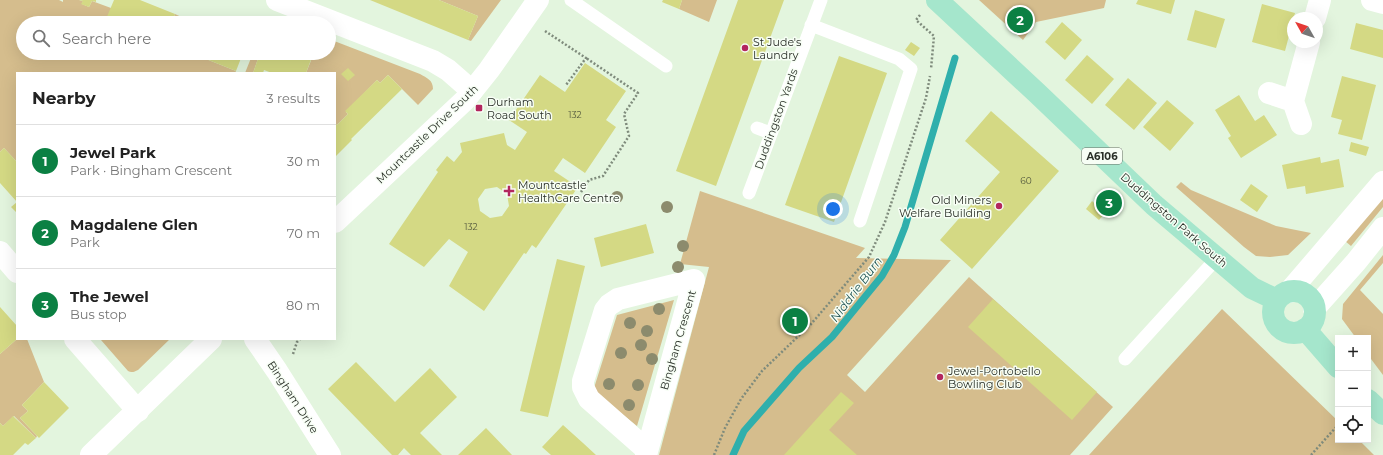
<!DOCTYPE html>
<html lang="en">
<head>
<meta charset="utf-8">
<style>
	:root { --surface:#fff; --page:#f6f6f6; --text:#222; --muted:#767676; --line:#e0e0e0; --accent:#0b8043 }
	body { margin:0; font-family:Montserrat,sans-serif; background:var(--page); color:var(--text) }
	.controls { position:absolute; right:12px; bottom:12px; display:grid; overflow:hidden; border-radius:0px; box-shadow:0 4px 16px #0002 }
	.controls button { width:36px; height:36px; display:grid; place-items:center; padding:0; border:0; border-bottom:1px solid var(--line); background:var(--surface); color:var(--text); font:20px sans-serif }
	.compass { position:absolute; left:1287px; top:12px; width:36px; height:36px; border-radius:50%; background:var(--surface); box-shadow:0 4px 16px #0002; rotate:310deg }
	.you { position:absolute; left:833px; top:209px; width:14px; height:14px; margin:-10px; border:3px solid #fff; border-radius:50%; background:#1a73e8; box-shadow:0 0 0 6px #1a73e833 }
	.badge { display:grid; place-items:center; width:26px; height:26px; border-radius:50%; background:var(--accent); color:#fff; font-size:13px; font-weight:700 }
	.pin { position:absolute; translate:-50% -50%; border:2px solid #fff; box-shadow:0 1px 4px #0006 }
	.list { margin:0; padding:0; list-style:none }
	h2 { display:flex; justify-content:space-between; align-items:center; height:52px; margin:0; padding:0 16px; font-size:17px }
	h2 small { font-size:13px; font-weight:400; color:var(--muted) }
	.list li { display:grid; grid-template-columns:26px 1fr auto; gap:12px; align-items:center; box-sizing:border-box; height:72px; padding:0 16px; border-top:1px solid var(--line) }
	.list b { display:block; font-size:15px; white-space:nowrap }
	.list p { margin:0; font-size:13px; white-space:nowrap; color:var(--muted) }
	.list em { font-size:13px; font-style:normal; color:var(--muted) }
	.icon { flex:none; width:22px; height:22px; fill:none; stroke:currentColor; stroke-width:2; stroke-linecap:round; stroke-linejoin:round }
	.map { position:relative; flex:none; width:1383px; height:455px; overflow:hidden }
	.search { position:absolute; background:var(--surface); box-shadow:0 4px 16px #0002; left:16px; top:16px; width:320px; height:44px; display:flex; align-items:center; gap:10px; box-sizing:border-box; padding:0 14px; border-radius:22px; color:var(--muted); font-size:15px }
	.panel { position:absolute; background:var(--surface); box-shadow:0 4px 16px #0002; left:16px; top:72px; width:320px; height:268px; border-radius:0px }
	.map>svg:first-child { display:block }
</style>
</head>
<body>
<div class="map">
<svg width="1383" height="455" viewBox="0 0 1383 455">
	<rect width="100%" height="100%" fill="#e3f5de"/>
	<!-- green -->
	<path fill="#d5bd8d" d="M0,0H59L63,2V0H79L83,1L82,4L89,7L92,1L111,8L108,23H23V53H191L236,71L235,73H17V162L4,148L0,152Z
		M439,0H501L471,41L468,40L478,16Z
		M682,0H717L709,22L679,9Z
		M979,0H1106L1104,8L1036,22L1023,40Z
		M175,14L190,21L189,23H172Z
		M329,39L420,74C427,78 433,80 433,89L418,105L388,75L380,83L377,80L346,112L348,114L337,125L335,124V73H306L314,53H329Z
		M253,53H260L253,73H245Z
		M1181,182L1191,190L1276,226L1311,233L1288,255L1270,257L1256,256L1244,247L1176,187Z
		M700,191L865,248L856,258L951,260L847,375L865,392L969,277L1113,407L1070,455H659L709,267L680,264Z
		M1383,197V207L1351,246L1345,241Z
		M1383,255V263L1360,290L1383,314V375L1368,355V338H1356L1342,319L1343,304Z
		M674,300L637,426L598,395L594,388L617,315Z
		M1222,309L1338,421V440H1359L1374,455H1089Z
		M17,339H27L44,382L22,405L28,411L20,418L37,436L36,438L14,416L3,426L0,423V354Z
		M102,339H170L138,370C134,372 132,373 128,371L101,340Z"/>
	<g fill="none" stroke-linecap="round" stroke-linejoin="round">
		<!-- stream -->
		<path stroke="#2fafac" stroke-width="7" d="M733,455L744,431L799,368L832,337L882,276L894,255L905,227L955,58"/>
	</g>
	<!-- building -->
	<path fill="#d4d984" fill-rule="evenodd" d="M79,0H96V2L92,1L89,7L81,4L83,1Z
		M114,0H140L175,14L172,23H108L109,20L106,19Z
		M370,0H439L478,16L468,40Z
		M663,0H682L679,9L662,2Z
		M738,0H784L716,186L676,171Z
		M1138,0H1175L1171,14L1136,4Z
		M1262,4L1295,13L1285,51L1252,42Z
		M1195,10L1225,19L1216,48L1187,40Z
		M1062,22L1082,40L1065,60L1045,42Z
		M1356,23L1383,30V58L1350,49Z
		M911,42L920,48L914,56L905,50Z
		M191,53H243L236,71Z
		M260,53H302L312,57L306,73H272L264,70L263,73H253Z
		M1087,55L1114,79L1092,104L1065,80Z
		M839,56L887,73L834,222L785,205Z
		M585,63L626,91L606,120L616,127L585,173L563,158L554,171L578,187L536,248L532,245L526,254L524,253L484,311L449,286L468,252L449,239L424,267L389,244L438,172L436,170L447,156L454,162L462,152L460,143L504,133L507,145L515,150L527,132L509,120L540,75L565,92ZM497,187L507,194L509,206L502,216L490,218L480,211L478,199L485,189Z
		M348,68L355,75L348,81L341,74Z
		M388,75L402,89L351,139L352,140L335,157V123L337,125L348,114L345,111L377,80L380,83Z
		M1342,76L1376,85L1362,140L1338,134L1342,120L1331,117Z
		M1128,78L1157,103L1134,130L1105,105Z
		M1239,95L1255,121L1264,115L1277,135L1241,158L1228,138L1231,136L1215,110Z
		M1167,100L1194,123L1170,151L1143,127Z
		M991,111L1059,171L972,269L940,240L1000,172L965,141Z
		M1351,142L1369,147L1366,156L1349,151Z
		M4,148L17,162V213L11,207L17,202L0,183V152Z
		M1320,157L1321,163L1339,159L1344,187L1306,194L1305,186L1287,189L1282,165Z
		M1251,184L1268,196L1257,212L1240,200Z
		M1092,201L1105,213L1099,220L1086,209Z
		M646,224L654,253L601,267L594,238Z
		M557,259L585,266L548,417L520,411Z
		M993,299L1097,392L1072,420L968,327Z
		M0,307L17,326V339L0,354Z
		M356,362L395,402L430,368L457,397L420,433L442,455H411L404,448L398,455H392L328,389Z
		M44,382L69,408L39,438L20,418L28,411L22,405Z
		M841,392L854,403L829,430L857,455H784Z
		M13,416L36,438L28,445L25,443L13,455H0V423L3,426Z
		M563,425L583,443L596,455H551L542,447Z
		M486,428L512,455H458Z"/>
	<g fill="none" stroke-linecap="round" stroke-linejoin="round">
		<!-- path -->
		<path stroke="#7f8b7c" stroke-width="2.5" stroke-dasharray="2 2" stroke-linecap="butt" d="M920,15L916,20L934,36L931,69
			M545,31L586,58L566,85
			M581,192L589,180L603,176L629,136L624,114L638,93L586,58
			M293,354L297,342L300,339
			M714,455L725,428L741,399L762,371L811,324L869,257L885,222L926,98L930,76
			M1311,455L1338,425"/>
		<!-- service -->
		<path stroke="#fff" stroke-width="13" d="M571,0L666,66
			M811,25L899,59L911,69L860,221
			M757,128L771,133
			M749,193L821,0
			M1125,359L1217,258"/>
		<!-- minor -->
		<path stroke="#fff" stroke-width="22" d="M277,0L433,61L448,70L472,91
			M1372,0L1383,3
			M1315,18L1320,0
			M1269,93L1293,101
			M1301,124L1293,101L1309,42
			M0,252L17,272
			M1289,292L1383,182
			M1314,309L1356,262L1383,228
			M75,339L138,411
			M255,339L277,371L330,455
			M646,455L694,280L618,299L609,305L605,310L583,381V387L589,399L647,450"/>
		<!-- tertiary -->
		<path stroke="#fff" stroke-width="22" d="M335,222L465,100L489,70L538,0
			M91,455L211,339"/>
		<!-- primary -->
		<path stroke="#a5e6cc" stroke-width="22" d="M937,0L1038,94L1154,205L1252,288L1277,300
			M1273 312a21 21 0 1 1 42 0a21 21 0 1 1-42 0Z
			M1305,329L1338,367
			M1368,400L1383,414"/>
	</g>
	<!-- trees -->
	<g fill="#8c8b6d">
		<circle cx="617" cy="197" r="6"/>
		<circle cx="667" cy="207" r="6"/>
		<circle cx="683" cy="246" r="6"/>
		<circle cx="678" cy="267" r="6"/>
		<circle cx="659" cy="309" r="6"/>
		<circle cx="630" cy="323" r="6"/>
		<circle cx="647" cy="331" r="6"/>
		<circle cx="641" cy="345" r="6"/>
		<circle cx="621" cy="353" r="6"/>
		<circle cx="652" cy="359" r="6"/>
		<circle cx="609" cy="384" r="6"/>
		<circle cx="638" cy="385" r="6"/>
		<circle cx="629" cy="405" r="6"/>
	</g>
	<!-- markers -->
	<g fill="#b3265e" stroke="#f7fef5" stroke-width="1.5">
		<circle cx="745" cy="48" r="4"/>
		<rect x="475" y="104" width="8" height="8" rx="2"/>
		<path d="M507 185h4v4h4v4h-4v4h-4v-4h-4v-4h4z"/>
		<circle cx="999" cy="206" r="4"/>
		<circle cx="940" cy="377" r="4"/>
	</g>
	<g text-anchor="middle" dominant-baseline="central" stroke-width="3" stroke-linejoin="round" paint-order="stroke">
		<!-- number labels -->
		<g font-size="9" fill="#545a3e">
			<text x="575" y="114">132</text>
			<text x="1026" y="180">60</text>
			<text x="471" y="226">132</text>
		</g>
		<!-- shield labels -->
		<rect fill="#f7fef5" stroke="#676d65" stroke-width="1" x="1082" y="148" width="40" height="16" rx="3"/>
		<g font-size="10" font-weight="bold" fill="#292f27">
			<text x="1102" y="156">A6106</text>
		</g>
		<!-- poi labels -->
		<g font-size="11" fill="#292f27" stroke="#f7fef5" text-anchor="start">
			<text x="753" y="42">St Jude's<tspan x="753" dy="13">Laundry</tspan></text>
			<text x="487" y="102">Durham<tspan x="487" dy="13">Road South</tspan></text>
			<text x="518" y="185">Mountcastle<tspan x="518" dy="13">HealthCare Centre</tspan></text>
			<text x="991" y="200" text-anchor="end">Old Miners<tspan x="991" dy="13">Welfare Building</tspan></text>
			<text x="948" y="371">Jewel-Portobello<tspan x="948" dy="13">Bowling Club</tspan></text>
		</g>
		<!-- street labels -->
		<g font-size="11" fill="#292f27" stroke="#f7fef5">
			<text transform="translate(776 119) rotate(-70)">Duddingston Yards</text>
			<text transform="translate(427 134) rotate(-44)">Mountcastle Drive South</text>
			<text transform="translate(1174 220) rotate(41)">Duddingston Park South</text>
			<text transform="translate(678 340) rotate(-74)">Bingham Crescent</text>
			<text transform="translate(293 397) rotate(57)">Bingham Drive</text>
		</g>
		<!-- water labels -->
		<g font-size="12" font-style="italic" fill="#1f5352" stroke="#f7fef5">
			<text transform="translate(856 289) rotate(-53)">Niddrie Burn</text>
		</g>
	</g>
</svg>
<div class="controls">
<button>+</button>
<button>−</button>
<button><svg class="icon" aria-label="locate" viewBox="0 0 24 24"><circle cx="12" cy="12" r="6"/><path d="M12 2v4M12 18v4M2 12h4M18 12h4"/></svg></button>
</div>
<svg class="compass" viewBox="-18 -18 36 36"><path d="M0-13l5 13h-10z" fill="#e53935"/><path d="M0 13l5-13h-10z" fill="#767676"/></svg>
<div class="you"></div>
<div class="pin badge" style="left:795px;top:321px">1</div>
<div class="pin badge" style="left:1020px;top:20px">2</div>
<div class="pin badge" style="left:1109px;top:203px">3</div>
<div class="search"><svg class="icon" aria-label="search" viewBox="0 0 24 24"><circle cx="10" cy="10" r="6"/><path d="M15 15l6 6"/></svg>Search here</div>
<section class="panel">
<h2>Nearby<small>3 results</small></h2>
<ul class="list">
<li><span class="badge">1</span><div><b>Jewel Park</b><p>Park · Bingham Crescent</p></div><em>30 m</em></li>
<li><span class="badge">2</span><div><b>Magdalene Glen</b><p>Park</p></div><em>70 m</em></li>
<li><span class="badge">3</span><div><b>The Jewel</b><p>Bus stop</p></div><em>80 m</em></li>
</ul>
</section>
</div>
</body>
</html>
